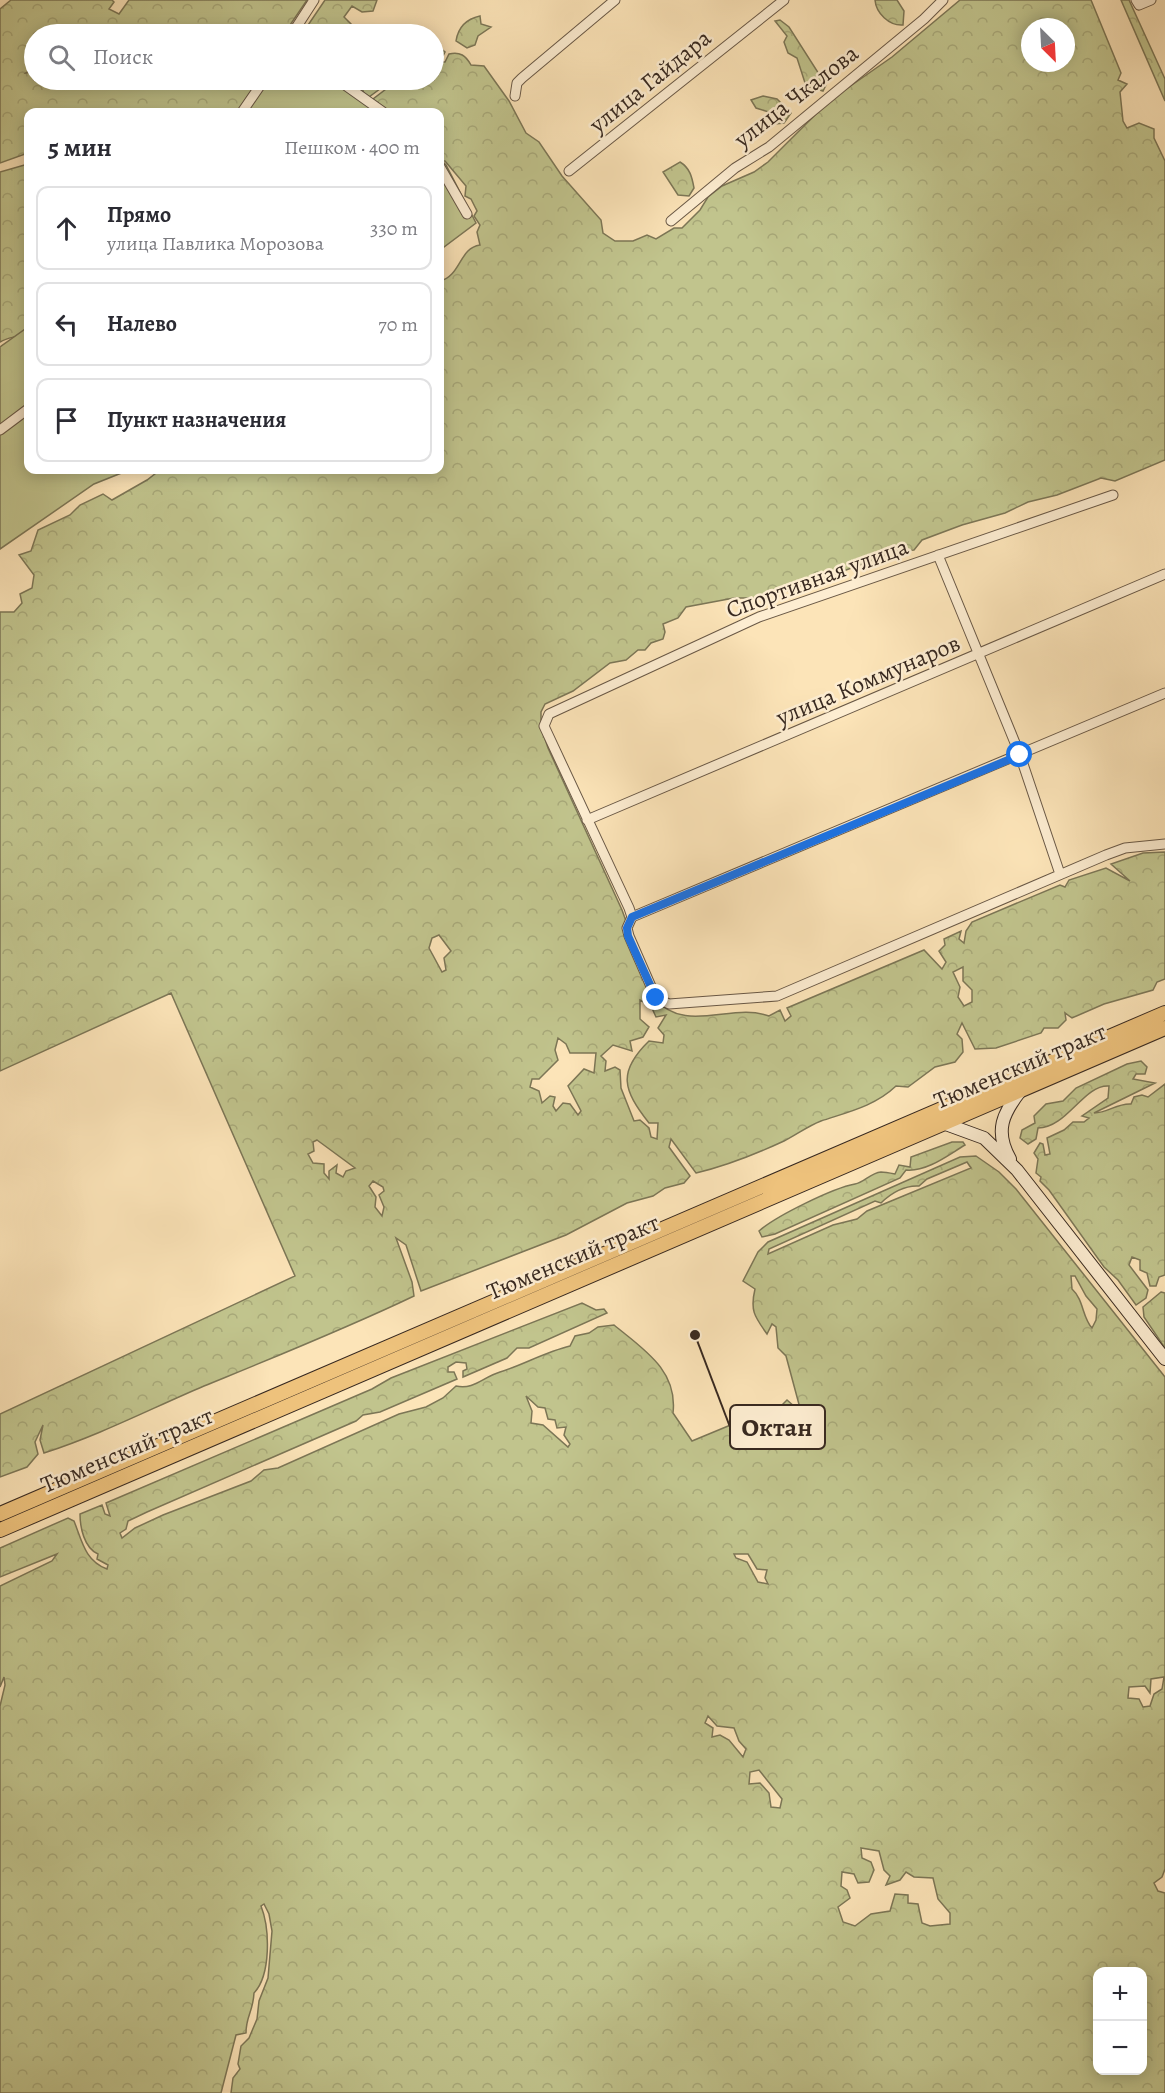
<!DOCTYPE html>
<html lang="ru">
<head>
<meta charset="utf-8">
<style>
	:root { --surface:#fff; --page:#f2f2f3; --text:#2b2b33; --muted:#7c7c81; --line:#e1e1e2 }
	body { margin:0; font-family:Alegreya,serif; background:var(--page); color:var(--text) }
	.controls { position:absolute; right:18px; bottom:18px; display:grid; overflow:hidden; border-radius:12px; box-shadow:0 3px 15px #0003 }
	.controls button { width:54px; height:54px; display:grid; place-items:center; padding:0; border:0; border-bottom:2px solid var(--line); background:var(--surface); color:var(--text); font:30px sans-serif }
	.compass { position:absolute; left:1021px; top:18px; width:54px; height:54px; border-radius:50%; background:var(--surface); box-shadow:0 3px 15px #0003; rotate:156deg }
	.stop { position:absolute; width:18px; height:18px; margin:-14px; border:4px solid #1a73e8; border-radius:50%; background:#fff }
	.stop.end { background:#1a73e8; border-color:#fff; box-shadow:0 2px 6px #0008 }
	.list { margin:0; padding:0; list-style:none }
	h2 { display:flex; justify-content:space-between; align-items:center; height:78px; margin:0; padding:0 24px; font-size:26px }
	h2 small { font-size:20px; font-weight:400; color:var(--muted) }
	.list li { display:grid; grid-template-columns:39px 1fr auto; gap:18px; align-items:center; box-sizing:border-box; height:84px; margin:0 12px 12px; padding:0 12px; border:2px solid var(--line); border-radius:12px }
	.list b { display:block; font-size:22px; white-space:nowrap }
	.list p { margin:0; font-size:20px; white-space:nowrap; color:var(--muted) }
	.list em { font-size:20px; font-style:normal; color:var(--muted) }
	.icon { flex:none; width:33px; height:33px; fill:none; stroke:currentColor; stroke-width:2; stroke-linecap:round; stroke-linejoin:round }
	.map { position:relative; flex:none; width:1165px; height:2093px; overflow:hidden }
	.search { position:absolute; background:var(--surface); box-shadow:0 3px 15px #0003; left:24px; top:24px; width:420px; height:66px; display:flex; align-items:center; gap:15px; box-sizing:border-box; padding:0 21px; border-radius:33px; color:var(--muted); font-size:22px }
	.panel { position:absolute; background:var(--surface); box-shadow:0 3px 15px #0003; left:24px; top:108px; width:420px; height:366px; border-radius:12px }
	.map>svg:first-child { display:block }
</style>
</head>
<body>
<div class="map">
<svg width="1165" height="2093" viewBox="0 0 1165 2093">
	<defs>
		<pattern id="forest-crowns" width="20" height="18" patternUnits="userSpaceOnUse" patternTransform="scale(1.5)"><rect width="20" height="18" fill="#c1c48d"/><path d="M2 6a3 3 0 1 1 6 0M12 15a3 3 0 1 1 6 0" fill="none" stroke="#a7a879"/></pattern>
	</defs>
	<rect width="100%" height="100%" fill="#fce4b8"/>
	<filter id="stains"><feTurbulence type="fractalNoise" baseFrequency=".00333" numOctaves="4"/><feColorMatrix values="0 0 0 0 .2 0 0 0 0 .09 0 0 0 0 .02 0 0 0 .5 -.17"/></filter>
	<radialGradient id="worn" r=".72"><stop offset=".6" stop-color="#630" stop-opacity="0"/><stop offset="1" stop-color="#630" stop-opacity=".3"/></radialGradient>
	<!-- forest -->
	<path fill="url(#forest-crowns)" stroke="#7c7656" stroke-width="1.5" fill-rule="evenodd" d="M11,0H112L114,2L109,9L119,14L129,0H307L284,34H137L128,29L125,34H34V67L26,73L34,72V80H259L237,112H28V153L0,163V9Z
		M325,0H377L373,11L362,12L352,6L344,17L351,24L347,34H302Z
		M875,0H897L904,11L903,25C889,26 876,13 875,0Z
		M960,0H1091L1121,73L1118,80L1127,84L1120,92L1123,121L1127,128L1139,123L1154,129V138L1165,161V460L1115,481L1101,478L1057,495L1028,502L1005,513L962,525L922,540L914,550L898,551L794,589L762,598H734L686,607L678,618L663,624L665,632L663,639L651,643L645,650H638L626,660L610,663L573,691L545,704L541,712V727L548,748L622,910L654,998C685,1035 732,1002 769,1016L780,1010L785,1021L791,1016L787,1008L924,950L942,969L946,962L939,951L945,945L944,939L961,931L959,939L964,943L966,931L972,922L1060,885L1065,887L1069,880L1106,868L1130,881L1111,864L1143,853L1165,852V979L1157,982L1153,990L1104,1004L1072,1018L1065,1013L1066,1020L1058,1028H1044L1041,1033L996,1048L975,1049L962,1023L957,1034L962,1039L963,1052L955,1062L935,1067L908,1087L896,1086C875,1106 848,1112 821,1121C808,1126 796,1135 784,1141C756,1154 726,1166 696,1173L671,1139L669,1147L690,1176L684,1183L665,1188L653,1196L627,1203L566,1235L421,1291L406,1245L396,1238L412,1282L414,1296C345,1329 275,1357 204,1386C150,1409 100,1435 44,1453L40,1440L43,1425L35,1442L38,1454L27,1467L0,1477V1414L295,1276L171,993L0,1071V612H14L22,603L20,594L32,588L34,575L19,555L31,551L38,530L70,515L80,505L103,494L112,500L147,480L160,470H440V281C461,276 459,248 480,245L477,232L480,225L474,216L477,211L471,199L465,196L466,186L445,161H440V112H390L373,99L398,80H434V43L445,52L440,62H445L449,54C460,51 466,56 471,65L484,66L509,101L526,133L539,142L562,176L601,220L603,233L615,241H633L647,235L656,239L674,228H682L700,210L708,197L722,186L754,172L768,162L829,101L892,57ZM1030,27H1066V63H1030ZM439,935L451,951L444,958L446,970L442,972L429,948L432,938ZM963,967V981L972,990V1002L964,1006L958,997L960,987L953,972ZM640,1000L651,1006L656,1017L666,1015L658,1028L664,1035L663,1043L649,1041C617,1072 623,1090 649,1123H658L657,1139L651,1137L649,1128L640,1120L634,1121L621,1088L620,1070L615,1067L605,1071L606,1061L601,1056L613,1045L632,1051L630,1041L643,1037L649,1027L640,1019ZM558,1038L566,1044L570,1053H596L594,1073L584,1069L568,1086L581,1111L578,1115L570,1104L563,1103L556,1111L553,1106L555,1097L550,1096L542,1103L539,1091L530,1087L532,1079H539L558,1060L555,1050ZM317,1140L355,1168L346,1171L343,1177L336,1173L337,1165L329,1171V1179L324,1173V1164L313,1163L308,1154L314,1151L313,1142ZM373,1181L383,1187L384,1191L379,1195L384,1207L382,1216L375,1207L376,1197L369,1186Z
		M1121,0H1129L1165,79V101Z
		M480,16L481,24L491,27L478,36L475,45L467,48L456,41C458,28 466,19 480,16Z
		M780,20L789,27L826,85L823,91L806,86L797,58L788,53L784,42L787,36L775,21Z
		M368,80H392L369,97L365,96L362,88Z
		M763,96L777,99L791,113L784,123L775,124L769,112L756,108L751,100Z
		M680,162C690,168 692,177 694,188L689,196L678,195L663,172Z
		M28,164V331C19,338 10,336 0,342V172Z
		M1141,1061L1147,1067L1145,1074H1136L1133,1079L1155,1083L1094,1113C1108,1113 1117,1103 1131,1104L1134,1097L1142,1095L1148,1097L1165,1084V1275L1159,1277L1156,1286H1150L1147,1273L1140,1270V1260L1132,1257L1129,1265L1148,1290L1146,1298L1136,1305L1118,1280L1104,1267L1049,1190L1040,1181L1041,1177L1036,1173L1038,1159L1034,1153L1040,1143L1043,1144L1045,1155L1050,1154L1047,1138L1064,1130L1073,1122H1084L1089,1118L1082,1116L1108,1098L1109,1086C1084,1084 1067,1128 1038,1128L1036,1139L1028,1144L1020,1138L1022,1130L1035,1123L1034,1116L1046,1104L1063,1101L1076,1088L1127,1064Z
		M952,1142H963L965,1145C948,1155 927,1172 906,1170L900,1178L775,1234L762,1237L759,1231C776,1216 833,1188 855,1184C864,1183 870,1173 881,1172C885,1172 890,1173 895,1174L899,1165L910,1167L911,1157Z
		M976,1156L999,1172L1016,1189L1165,1377V1869L1162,1877L1154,1883L1158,1891L1165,1893V2093H231L233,2078L240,2069L238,2064L241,2046L249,2038L257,2019L259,2001L268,1978L272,1931L269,1914L264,1904L261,1906C270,1929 271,1975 254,1993C253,2012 246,2016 246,2033L236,2035L221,2093H0V1706L5,1685L4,1677L0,1687V1586L52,1561L57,1554L0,1577V1548L68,1518L74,1521C82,1541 85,1561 107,1569L108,1565L97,1559L98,1554C84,1548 80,1527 80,1514L102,1505L105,1514L110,1516L106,1503L372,1389L391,1378L582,1303L596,1310L604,1309L607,1313L529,1348H517L507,1358L463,1377V1371L467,1369L466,1363L456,1362L448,1367V1372H454L457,1379L380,1412L363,1415L356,1421L147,1512L128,1521L126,1529L120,1533L122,1538L135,1528L163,1515L251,1481L264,1470L278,1468L399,1414L426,1407L443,1398L456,1386C474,1390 483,1377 500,1372C523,1365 545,1352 570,1346L575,1336L589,1333L598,1327L614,1325C643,1349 678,1370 673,1413L692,1441L769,1409L777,1410L787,1400L796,1408L804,1423L786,1356L778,1348L776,1327L772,1324L767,1334C754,1316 750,1310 755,1289L743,1281L758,1252L768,1242L960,1157ZM967,1162L971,1168L867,1211L857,1219L833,1225L768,1254L769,1249L875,1201L881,1203C891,1193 905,1185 919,1186L927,1179ZM1071,1276H1075L1086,1296L1097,1309L1096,1320L1092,1328C1082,1317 1084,1300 1072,1289ZM526,1396L538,1407L545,1408L548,1419L555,1420L557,1428L566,1427L564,1435L570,1444L568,1447L543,1425L531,1423L532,1411ZM734,1554H748L757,1569L767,1570L765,1578L768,1584L758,1582L747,1562L736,1558ZM1164,1677L1162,1689L1154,1694L1150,1706L1143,1707L1139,1699L1128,1698L1129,1687L1145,1686L1150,1693L1151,1679ZM708,1716L717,1726L734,1728L739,1741L746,1749L743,1757L729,1740L720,1735L712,1737L713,1728L705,1723ZM759,1770L782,1799L780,1808L771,1807L769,1793L760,1783L749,1784L750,1772ZM861,1848L879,1851L884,1870L890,1876L886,1885L900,1880L906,1872L914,1877L933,1878L938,1899L950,1913V1924L930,1926L922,1923L918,1904L908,1903V1895L895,1894L890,1911L871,1914L855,1926L843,1922L838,1907L850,1898L847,1890L841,1886L842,1872L854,1874L858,1883L869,1882L874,1870L871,1862L862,1858ZM1098,1972H1142V2070H1098Z
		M1161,1292L1165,1293V1348L1144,1317L1143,1307Z"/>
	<!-- green -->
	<path fill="#c1c48d" stroke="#7c7656" stroke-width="1.5" d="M267,80H342L389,112H245Z
		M440,159L446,165L476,223L440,250Z
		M28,327V470H129L94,484L0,549V347Z"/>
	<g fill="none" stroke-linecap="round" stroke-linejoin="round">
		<defs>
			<path id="street" d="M1136,0L1139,5L1151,0
				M292,34L314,0
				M338,80L383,112
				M515,96L517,83L522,78L615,0
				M242,112L264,80
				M440,167L467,214
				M569,171L784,0
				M671,221L735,168L769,147L924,19L943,0
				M0,430L28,409
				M1113,495L759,617L549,714L544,726L629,908L632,917L627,928L629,936L656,998L669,1004L777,996L1106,855L1125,848L1165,844
				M938,555L1020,755L1060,874
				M587,820L1165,574
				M632,917L1165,693"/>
			<path id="secondary" d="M943,1123L984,1138L1017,1170L1165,1359
				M1010,1159C994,1131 1003,1113 1021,1090"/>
			<path id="primary" d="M0,1514L1165,1013
				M0,1530L1165,1028"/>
		</defs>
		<!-- street casing -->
		<use href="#street" stroke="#695846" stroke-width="11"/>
		<!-- secondary casing -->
		<use href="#secondary" stroke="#382920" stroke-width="14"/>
		<!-- primary casing -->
		<use href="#primary" stroke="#382920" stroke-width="16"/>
		<!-- street -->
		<use href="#street" stroke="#fdedd1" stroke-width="9"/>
		<!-- secondary -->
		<use href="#secondary" stroke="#fdedd1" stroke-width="12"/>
		<!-- primary -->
		<use href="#primary" stroke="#eec27c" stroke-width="14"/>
	</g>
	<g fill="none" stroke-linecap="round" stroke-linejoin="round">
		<!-- route -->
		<path stroke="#1a73e8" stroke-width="8" d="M656,998L628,936L627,928L632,917L1020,755"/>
	</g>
	<g text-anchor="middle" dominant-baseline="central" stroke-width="5" stroke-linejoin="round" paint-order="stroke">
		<!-- street labels -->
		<g font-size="24" fill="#382920" stroke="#fdedd1">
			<text transform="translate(650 81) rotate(-39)">улица Гайдара</text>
			<text transform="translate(796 96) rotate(-38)">улица Чкалова</text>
			<text transform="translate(817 578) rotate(-20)">Спортивная улица</text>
			<text transform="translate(868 680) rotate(-23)">улица Коммунаров</text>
			<text transform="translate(1020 1066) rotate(-23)">Тюменский тракт</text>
			<text transform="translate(573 1257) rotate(-23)">Тюменский тракт</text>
			<text transform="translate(127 1450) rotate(-23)">Тюменский тракт</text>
		</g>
	</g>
	<!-- callouts -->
	<path fill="none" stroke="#382920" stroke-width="2" d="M695 1335L730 1427"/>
	<circle fill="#382920" stroke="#fdedd1" stroke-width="2" cx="695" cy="1335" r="6"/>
	<rect fill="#fdedd1" stroke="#382920" stroke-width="2" x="730" y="1405" width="95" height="44" rx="6"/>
	<g font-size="26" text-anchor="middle" font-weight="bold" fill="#382920">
		<text x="777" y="1436">Октан</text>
	</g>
	<rect width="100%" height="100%" filter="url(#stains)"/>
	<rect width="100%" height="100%" fill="url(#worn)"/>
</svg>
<div class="controls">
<button>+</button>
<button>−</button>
</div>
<svg class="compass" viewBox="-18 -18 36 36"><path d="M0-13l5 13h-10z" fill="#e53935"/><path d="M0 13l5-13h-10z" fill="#7c7c81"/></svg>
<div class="stop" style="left:1020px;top:755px"></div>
<div class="stop end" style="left:656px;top:998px"></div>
<div class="search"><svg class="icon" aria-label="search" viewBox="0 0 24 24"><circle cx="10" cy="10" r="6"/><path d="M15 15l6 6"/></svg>Поиск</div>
<section class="panel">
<h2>5 мин<small>Пешком · 400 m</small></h2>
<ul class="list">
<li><svg class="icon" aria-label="ahead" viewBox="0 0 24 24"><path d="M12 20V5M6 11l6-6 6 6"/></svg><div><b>Прямо</b><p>улица Павлика Морозова</p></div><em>330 m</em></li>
<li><svg class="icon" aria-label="left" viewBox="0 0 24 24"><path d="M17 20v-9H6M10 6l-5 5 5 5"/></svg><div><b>Налево</b></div><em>70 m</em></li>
<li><svg class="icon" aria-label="arrive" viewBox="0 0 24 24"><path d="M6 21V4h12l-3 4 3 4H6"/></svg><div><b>Пункт назначения</b></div></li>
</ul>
</section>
</div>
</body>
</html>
